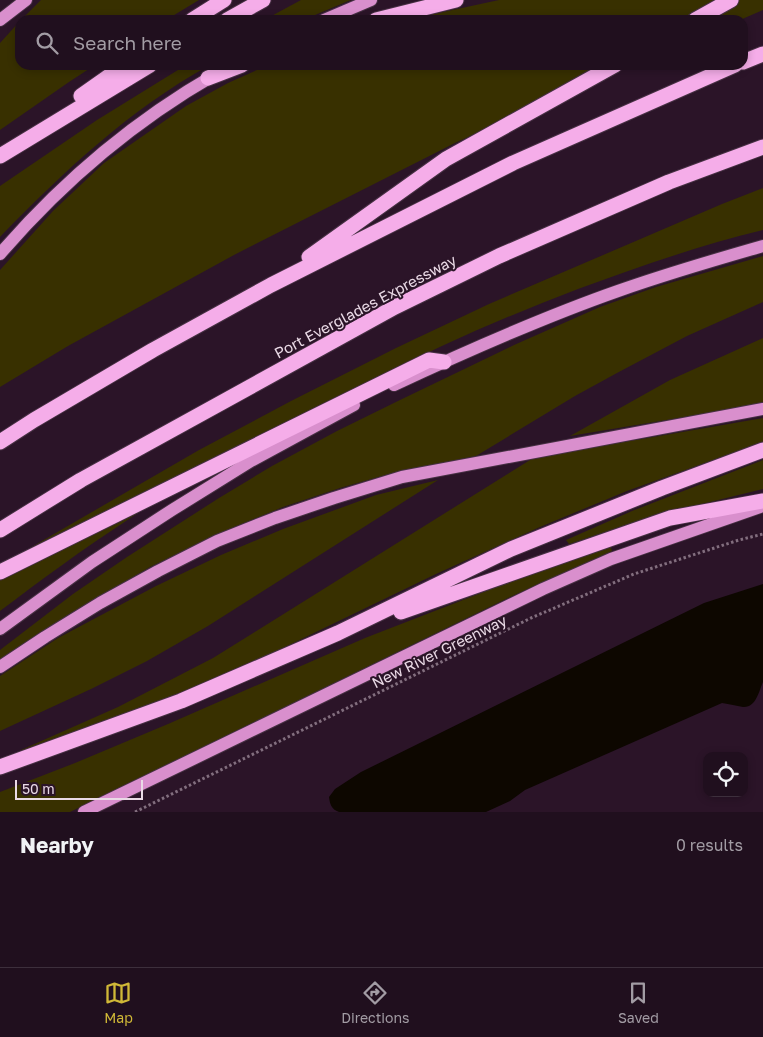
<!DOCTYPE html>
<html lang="en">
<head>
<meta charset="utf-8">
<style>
	:root { --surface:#200f1e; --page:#2d1d2b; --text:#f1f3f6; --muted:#a29ca4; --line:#3d2f3c; --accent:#d0b837 }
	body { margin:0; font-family:"Golos Text",sans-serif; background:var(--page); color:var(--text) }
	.controls { position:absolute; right:15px; bottom:15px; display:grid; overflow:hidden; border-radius:10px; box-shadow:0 2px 8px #0003 }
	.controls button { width:45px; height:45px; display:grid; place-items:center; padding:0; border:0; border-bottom:1px solid var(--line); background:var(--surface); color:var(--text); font:25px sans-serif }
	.scale { position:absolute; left:15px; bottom:12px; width:128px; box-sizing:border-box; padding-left:5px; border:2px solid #eadae6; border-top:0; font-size:14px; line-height:18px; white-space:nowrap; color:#eadae6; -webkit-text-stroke:4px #2b1428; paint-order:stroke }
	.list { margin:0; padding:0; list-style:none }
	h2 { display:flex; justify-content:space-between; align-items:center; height:65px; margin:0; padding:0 20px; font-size:21px }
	h2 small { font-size:16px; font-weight:400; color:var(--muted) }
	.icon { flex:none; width:28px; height:28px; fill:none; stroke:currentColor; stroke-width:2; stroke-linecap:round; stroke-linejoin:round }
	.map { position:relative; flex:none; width:763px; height:812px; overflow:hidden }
	.search { position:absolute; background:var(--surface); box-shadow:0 2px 8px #0003; left:15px; right:15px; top:15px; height:55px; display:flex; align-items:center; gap:12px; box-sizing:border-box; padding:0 18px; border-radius:15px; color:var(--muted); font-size:19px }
	.sheet { height:155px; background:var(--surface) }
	nav { display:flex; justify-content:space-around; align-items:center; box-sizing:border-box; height:70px; border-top:1px solid var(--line); background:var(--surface); font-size:14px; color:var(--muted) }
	nav a { display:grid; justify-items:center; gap:2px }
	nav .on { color:var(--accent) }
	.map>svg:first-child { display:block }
</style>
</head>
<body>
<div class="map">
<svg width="763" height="812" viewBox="0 0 763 812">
	<rect width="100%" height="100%" fill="#2b1428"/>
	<!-- green -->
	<path fill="#383000" d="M41,0H199L166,20H21Z
		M301,0H351L303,20H264Z
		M499,0H763V10L740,20H406Z
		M20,21V65H95L69,82L0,130V43Z
		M186,65H210C130,109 63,172 0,237V186L97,120Z
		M268,65H631L575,88L455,143L234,255L68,346L0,387V270L53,211L104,163L186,106L228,83Z
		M763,188V230C700,245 639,267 578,289C464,332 354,386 248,447C206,470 166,494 126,521C83,549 41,580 0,611V568L35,545L199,450L291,401L396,348L489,304L722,204Z
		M763,256V302L687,336L617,373L575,396L476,456L396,472L340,488L283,507L222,532L150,567L71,613L0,660V650L73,594L127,557L219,498L272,466L337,431L400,400L514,345L600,307L656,287Z
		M763,338V404L570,436L670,380Z
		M763,418V442L627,491L540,527L436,574L217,680L26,759L21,750L118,707L213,658L538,455L642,439Z
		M763,460V489L653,516L569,544L566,540L632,511Z
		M438,480L208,626L147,661L91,689L0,731V676L58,638L156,586L221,555L283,529L376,495Z
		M610,545L612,551L510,597L70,812H0V792L75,763L168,724L365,638L551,566Z"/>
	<!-- water -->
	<path fill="#0d0700" d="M763,584V682C759,691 756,708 743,707C736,706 730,704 722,703L525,790L510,801L486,812H339C331,809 330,804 329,797L335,789L361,772L704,603Z"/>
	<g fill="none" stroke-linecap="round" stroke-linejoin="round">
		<defs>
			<path id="primary" d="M0,20L26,0
				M324,20L371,0
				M0,254C62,182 134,121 216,74
				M394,385C467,351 541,318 618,291C666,274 714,260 763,246
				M0,629L92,562L172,510L251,461L354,405
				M0,667L45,637L100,603L158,571L217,541L275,518L334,498L402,477L763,409
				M84,812L543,589L611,559L760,507"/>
			<path id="highway" d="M192,20L224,0
				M227,20L263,0
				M376,20L456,0
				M695,20L731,0
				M743,62L763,54
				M208,78L242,65
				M81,96L125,65
				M0,156L150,65
				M309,257L446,159L615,65
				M0,442L34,420L153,350L271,285L513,163L735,65
				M0,530L81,480L395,307L499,256L669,182L763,147
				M0,572L429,360L444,362
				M401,612L670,518L763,501
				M0,767L181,701L338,633L511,549L662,488L763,450"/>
		</defs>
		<!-- primary casing -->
		<use href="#primary" stroke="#463043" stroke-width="14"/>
		<!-- highway casing -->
		<use href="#highway" stroke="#463043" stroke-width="17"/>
		<!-- path -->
		<path stroke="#826e7e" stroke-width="3" stroke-dasharray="2.5 2.5" stroke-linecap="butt" d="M135,812L531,618L634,574L739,540L763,534"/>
		<!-- primary -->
		<use href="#primary" stroke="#d98fcd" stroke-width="12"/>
		<!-- highway -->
		<use href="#highway" stroke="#f5ade9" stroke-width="15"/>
	</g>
	<g text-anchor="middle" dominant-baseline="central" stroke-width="4" stroke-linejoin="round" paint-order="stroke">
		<!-- street labels -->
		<g font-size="15" fill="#eadae6" stroke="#2b1428">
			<text transform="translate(365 306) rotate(-28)">Port Everglades Expressway</text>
			<text transform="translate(439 651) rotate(-26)">New River Greenway</text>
		</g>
	</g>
</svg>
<div class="controls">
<button><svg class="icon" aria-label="locate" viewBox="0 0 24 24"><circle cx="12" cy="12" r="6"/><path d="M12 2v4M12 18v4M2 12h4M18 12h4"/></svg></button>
</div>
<div class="scale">50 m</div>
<div class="search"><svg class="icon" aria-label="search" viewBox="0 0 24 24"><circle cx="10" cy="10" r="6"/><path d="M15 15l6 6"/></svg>Search here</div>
</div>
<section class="sheet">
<h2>Nearby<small>0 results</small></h2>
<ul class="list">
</ul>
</section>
<nav>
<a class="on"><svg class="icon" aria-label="map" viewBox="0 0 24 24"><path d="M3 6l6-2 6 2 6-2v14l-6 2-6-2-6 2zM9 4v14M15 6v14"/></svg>Map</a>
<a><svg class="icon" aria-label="directions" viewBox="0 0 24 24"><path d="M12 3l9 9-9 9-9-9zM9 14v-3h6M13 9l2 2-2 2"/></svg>Directions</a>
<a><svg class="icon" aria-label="saved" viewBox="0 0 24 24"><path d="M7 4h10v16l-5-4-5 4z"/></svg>Saved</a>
</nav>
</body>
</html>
